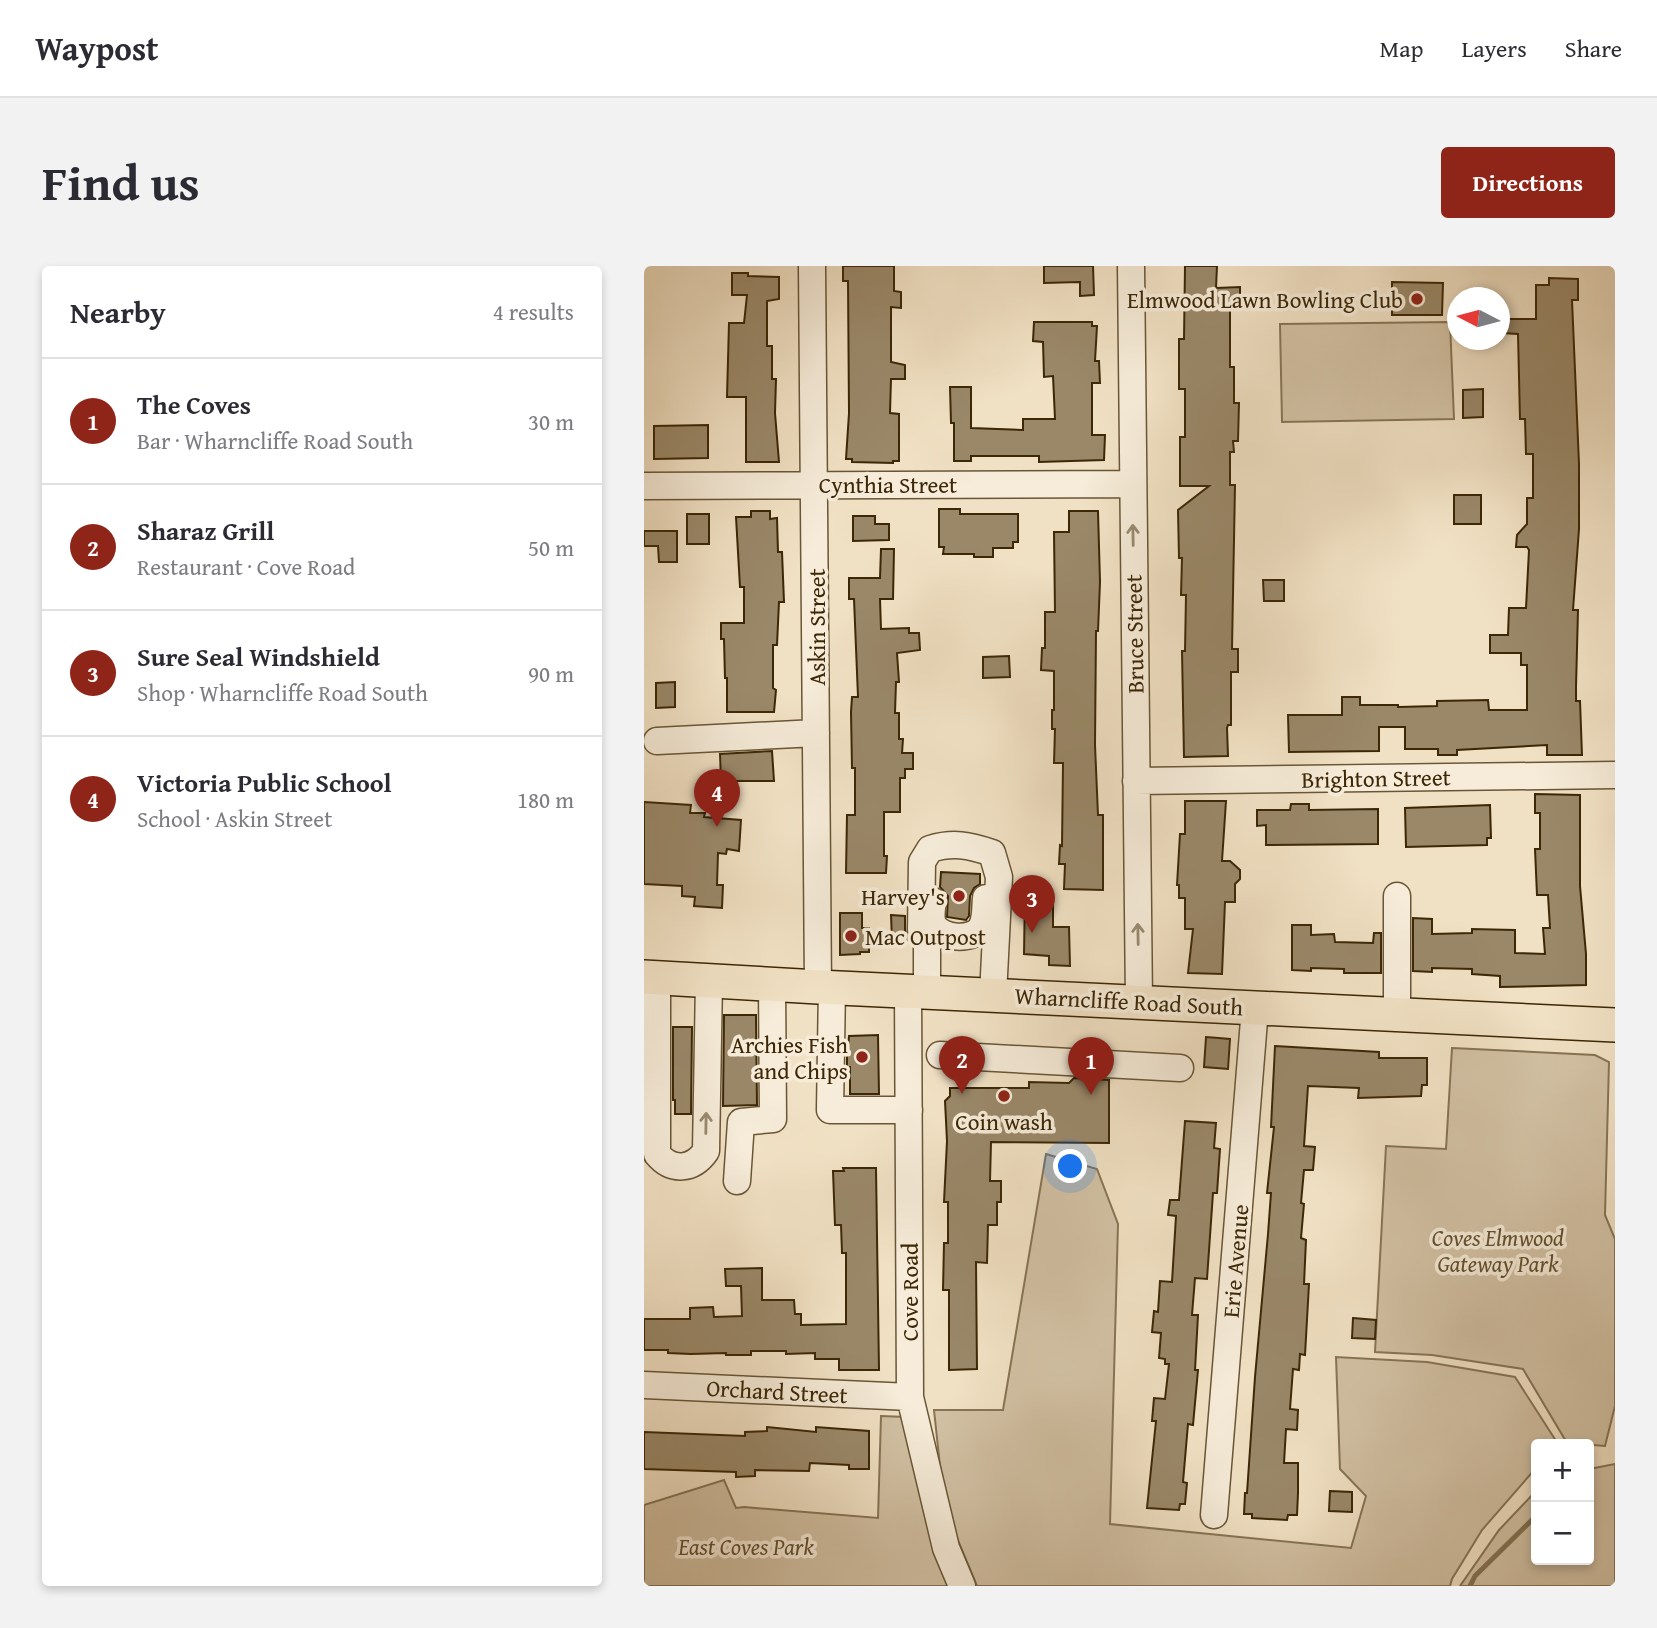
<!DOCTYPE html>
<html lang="en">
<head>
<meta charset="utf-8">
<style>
	:root { --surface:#fff; --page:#f2f2f3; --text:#2b2b33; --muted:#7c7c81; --line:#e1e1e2; --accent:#8f2418 }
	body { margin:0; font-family:"Gentium Book Plus",serif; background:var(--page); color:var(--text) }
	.controls { position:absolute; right:21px; bottom:21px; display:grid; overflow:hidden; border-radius:7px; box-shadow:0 4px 10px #0003 }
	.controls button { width:63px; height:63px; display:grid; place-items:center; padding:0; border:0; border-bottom:2px solid var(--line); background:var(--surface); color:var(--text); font:35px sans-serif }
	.compass { position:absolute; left:803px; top:21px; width:63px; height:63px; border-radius:50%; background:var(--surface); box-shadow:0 4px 10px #0003; rotate:276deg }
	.you { position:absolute; left:427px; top:901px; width:24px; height:24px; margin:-18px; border:5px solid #fff; border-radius:50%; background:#1a73e8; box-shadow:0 0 0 10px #1a73e833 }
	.badge { display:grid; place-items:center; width:46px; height:46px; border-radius:50%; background:var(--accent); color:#fff; font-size:23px; font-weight:700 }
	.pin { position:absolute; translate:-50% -58px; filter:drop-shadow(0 2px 4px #0008) }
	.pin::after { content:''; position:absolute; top:37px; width:24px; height:21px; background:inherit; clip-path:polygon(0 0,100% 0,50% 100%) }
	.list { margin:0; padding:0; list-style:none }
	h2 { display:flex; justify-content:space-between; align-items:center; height:91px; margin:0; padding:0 28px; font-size:30px }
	h2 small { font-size:23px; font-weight:400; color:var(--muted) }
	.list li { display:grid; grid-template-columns:46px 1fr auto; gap:21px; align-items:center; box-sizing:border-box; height:126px; padding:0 28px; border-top:2px solid var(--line) }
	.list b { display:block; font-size:26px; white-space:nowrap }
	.list p { margin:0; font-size:23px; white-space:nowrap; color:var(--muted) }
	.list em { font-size:23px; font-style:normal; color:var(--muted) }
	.map { position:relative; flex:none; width:971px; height:1320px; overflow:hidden; border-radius:7px }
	header { display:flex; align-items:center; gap:42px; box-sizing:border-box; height:98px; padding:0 35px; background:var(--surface); border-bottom:2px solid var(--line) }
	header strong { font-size:33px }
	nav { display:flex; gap:38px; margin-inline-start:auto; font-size:24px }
	.intro { display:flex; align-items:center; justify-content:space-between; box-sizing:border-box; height:168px; padding:0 42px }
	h1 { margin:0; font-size:49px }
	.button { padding:18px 32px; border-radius:7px; background:var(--accent); color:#fff; font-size:24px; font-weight:700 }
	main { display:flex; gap:42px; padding:0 42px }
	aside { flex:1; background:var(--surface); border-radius:7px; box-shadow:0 4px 10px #0003 }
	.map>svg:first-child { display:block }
</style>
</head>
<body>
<header>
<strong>Waypost</strong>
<nav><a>Map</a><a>Layers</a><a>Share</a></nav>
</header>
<div class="intro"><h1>Find us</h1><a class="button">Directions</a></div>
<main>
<aside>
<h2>Nearby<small>4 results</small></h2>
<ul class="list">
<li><span class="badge">1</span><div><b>The Coves</b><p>Bar · Wharncliffe Road South</p></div><em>30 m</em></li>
<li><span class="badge">2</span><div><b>Sharaz Grill</b><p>Restaurant · Cove Road</p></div><em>50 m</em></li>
<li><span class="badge">3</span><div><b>Sure Seal Windshield</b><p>Shop · Wharncliffe Road South</p></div><em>90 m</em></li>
<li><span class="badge">4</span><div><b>Victoria Public School</b><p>School · Askin Street</p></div><em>180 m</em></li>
</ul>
</aside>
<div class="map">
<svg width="971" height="1320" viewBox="0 0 971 1320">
	<rect width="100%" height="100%" fill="#f1e1c4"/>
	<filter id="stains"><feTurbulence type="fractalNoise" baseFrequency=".00286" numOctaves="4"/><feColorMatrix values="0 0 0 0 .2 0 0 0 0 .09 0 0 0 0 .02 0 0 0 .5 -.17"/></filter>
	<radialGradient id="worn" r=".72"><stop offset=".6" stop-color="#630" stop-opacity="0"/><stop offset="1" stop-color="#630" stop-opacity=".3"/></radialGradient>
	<!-- green -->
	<path fill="#d2c1a4" stroke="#877455" stroke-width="2" d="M806,56L810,153L638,156L636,58Z
		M808,782L951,789L965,796L961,949L971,973V1140L961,1180L923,1177L879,1103L788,1089L731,1086L742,880L802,883Z
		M402,888L453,903L474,958L466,1258L707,1282L722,1230L696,1203L692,1091L783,1096L871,1111L914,1178H892V1202L838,1264L808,1313L806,1320H333L310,1265L296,1200L290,1144H359Z
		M237,1150L262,1151L315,1320H0V1239L80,1214L92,1242L100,1241L234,1252Z
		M971,1198V1320H816L855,1264L892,1225V1294H945V1203Z"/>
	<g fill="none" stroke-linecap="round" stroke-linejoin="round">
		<!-- stream -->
		<path stroke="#837151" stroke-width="5" d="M826,1320L831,1310L892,1250"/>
	</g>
	<!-- building -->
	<path fill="#9a8869" stroke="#3c2706" stroke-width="2" d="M199,0H250V25L257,26V42L247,41V96L261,99V113H247L246,147L255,148V195H249V197L208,196V193H202L205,147L204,15H199Z
		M400,0H449L450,29L436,30V16L400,17Z
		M541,0H573L572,22L596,21V40H586V101H590V137H595L594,175H589L590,186H586V219H591L588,383H594V406H587V459H584L583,462L584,490L540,491L538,385H541L542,329H537L538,292H535L534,244L565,220H536V171H541V123H535V73H540Z
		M88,7H104V10L135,11V33L123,35V80H128V113H132L131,147L135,196H102V131H83L85,57H100L103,29H88Z
		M905,12L934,13V34H928L935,198V263L929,344H934L932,421V435H936L938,489H903V479L813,484V489H794V483H761V461H735V485L645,486L644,449H698V431H716V439H754V441L793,440V435L844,434L845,444H883V399H877V387H846V369H864L865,342H882L885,284L883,281H872L873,269L883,258V232H889V188H882L881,153H876L874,68L858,67V53H892V19H905Z
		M748,16L799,17L798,49H748Z
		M390,56H448V60H453L451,95H455L456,117H448V169H461L460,194L395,196V190H327V195H310V157H307L306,121H327V162L379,164V153H411L409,110L400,111L399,76L389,75Z
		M839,123V151L819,152V124Z
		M64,159V192L10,193V160Z
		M810,229H837V258H810Z
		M295,243H316V248H374V276H369V282H349V291H330V288H299L300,281H295Z
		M107,245H126V253L133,252L134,286H138L140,336H135L133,379H129V422L132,424L130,446H83V412H81L80,373H77V357H100V321H96L92,251H107Z
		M425,245H454L456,316L454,365H452L451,479L454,549H459V624L420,623L421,598H415L416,579L418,580L419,497H410L411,463H408V444H410V405L397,404L398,382H401V346H411L410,266H425Z
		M43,248H65V278H43Z
		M209,250H231V258H245V274L209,275Z
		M0,265H33V296H15L14,280H0Z
		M237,283H250L249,333H236L237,363L265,362V367H275L276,384L253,387L255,416H252L251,447H255V473H259L258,487H269V503H261V512H256V546H240V590H243L242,607H202L203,549H211V502H208L207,446L208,431H214L210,333H205V312H236Z
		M619,314H640V335H620Z
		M365,390L366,411L339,412V391Z
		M31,416V441L12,442V417Z
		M128,485L130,515H77L76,488Z
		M891,528L936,529V620L942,688V719L856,721V710L828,708V703L788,702V706L769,705V652L788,653V668L828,667V663L871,664V687L901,688L899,662H906L904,629H893L891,583H896V547H891Z
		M541,535H582L578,595H586L596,604V613L591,618V636H581L578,708L544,707L549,663H541V632H535V619H533L536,568H541Z
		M0,536L47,539L46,547H61L60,551L97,554L95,585L83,583L82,588L74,587L73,619H79L78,642L50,640L51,631L38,630V620L0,618Z
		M647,538H665V544L734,543V578L622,579V559L613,560V544H646Z
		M846,539L847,572H843V579L762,581L761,542Z
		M297,606L336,608V618L330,622L326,630L325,650L322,654L303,651L304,630L296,621Z
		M381,629L409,630V661H425L426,700L405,699V690L380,688Z
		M196,647H218V662H225V686H216V688L196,689Z
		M247,649L261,650V664L265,675L248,674Z
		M648,659H667V669L690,668L691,676L729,677L730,667H737V707H700V703L667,702V705L648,704Z
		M80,749H112L113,839L79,840Z
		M29,761H48L47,848H31V834H29Z
		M234,769L235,828H206V801H203V792L205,770Z
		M562,771L586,773L584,803L560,801Z
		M631,780L735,786V792H783V819H778L777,830L714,832L715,822L664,820L660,880L671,881L669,904H660L657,937L660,938L657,972L662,974L660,1018H665L661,1089L656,1088L655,1104L649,1103L646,1143L654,1144L653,1164L642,1163L640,1197H654V1227L653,1249H644L643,1254L608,1252V1248H600L601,1227H603L611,1111L624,968L627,927H623L630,861H627Z
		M430,812L465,814V877L347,876L346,915H357V936H353V959H344L343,997L332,996L333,1103L305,1104V1024H299L300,977H304V936H300L303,875L301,835L306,830V822H385V816L425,817Z
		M541,855L572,857L570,882L576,883L573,927H569L563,1013L551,1012L548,1049H554L551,1104H554L549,1159L544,1158L539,1216L543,1217L541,1238H536L535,1244L503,1242L512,1155H508L510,1132L521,1133L525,1098H521V1093L515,1092L517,1067L508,1066L510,1045L514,1046L516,1015L528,1016L532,950L524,949L526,934H535Z
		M199,902H232L235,1104H195V1093H171V1087L142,1088V1085H107V1089H82V1087L47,1088L24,1087V1084H0V1053H46V1042L69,1041L70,1051L98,1050L97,1020H82L81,1003L118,1002V1034H150L151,1048H157V1059L202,1058V987H198L197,959H191L189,905H200Z
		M709,1052L732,1054L731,1073L708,1072Z
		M123,1161L172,1166V1161L225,1165V1203H205V1199L166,1197L165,1205L111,1204V1210L92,1211V1206L0,1203V1166L101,1170V1166L123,1165Z
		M686,1225L708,1226V1246L685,1245Z"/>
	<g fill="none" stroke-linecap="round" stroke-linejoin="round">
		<defs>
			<path id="minor" d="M168,0L174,721
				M487,0L495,736
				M0,220L488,218
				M13,475L172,467
				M492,515L971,509
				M289,635C288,642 286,651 289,658C296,673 330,676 338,660C342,652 341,641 342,632
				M13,711V888C28,906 49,904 62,885L65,715
				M188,721L186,844H265
				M264,724L266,1131L302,1282L318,1320
				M283,725V676L277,664L278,596L286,583C309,576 325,579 348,587L355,611L349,729
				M753,748V630
				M296,789L536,802
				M93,915L97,856L129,853L128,718
				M0,1119L266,1131
				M570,1249L611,742"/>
			<path id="major" d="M0,711L174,721L971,759"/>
		</defs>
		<!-- minor casing -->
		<use href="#minor" stroke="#695636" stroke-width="29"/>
		<!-- major casing -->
		<use href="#major" stroke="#3c2706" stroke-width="36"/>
		<!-- minor -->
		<use href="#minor" stroke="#f6ecd9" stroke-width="26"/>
		<!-- major -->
		<use href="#major" stroke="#f1e1c4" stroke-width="33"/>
	</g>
	<!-- one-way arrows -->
	<defs><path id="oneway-shaft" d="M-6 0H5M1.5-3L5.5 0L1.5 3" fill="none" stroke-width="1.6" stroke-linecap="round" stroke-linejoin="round" transform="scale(1.75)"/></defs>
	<g stroke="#998a70">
		<use href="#oneway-shaft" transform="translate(489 269) rotate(-91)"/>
		<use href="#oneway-shaft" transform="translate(494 668) rotate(-91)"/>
		<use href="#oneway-shaft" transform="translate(62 857) rotate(-89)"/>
	</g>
	<!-- markers -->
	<g fill="#8f2418" stroke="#f6ecd9" stroke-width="2.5">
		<circle cx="773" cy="33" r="7"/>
		<circle cx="315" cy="630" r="7"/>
		<circle cx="207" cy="670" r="7"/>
		<circle cx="218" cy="791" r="7"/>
		<circle cx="360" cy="830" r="7"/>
	</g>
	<g text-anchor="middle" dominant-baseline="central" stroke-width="7" stroke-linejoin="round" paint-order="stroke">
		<!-- poi labels -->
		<g font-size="23" fill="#3c2706" stroke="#f6ecd9" text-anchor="end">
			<text x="759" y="33">Elmwood Lawn Bowling Club</text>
			<text x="301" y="630">Harvey's</text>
			<text x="221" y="670" text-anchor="start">Mac Outpost</text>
			<text x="204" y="778">Archies Fish<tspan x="204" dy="26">and Chips</tspan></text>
			<text x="360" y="855" text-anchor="middle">Coin wash</text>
		</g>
		<!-- street labels -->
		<g font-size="23" fill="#3c2706" stroke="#f6ecd9">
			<text x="244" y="218">Cynthia Street</text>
			<text transform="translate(172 361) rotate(-90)">Askin Street</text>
			<text transform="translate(490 368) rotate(-91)">Bruce Street</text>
			<text transform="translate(732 512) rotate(-1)">Brighton Street</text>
			<text transform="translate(485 735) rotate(3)">Wharncliffe Road South</text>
			<text transform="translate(591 995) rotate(-85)">Erie Avenue</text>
			<text transform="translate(265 1026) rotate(-90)">Cove Road</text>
			<text transform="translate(133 1125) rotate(3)">Orchard Street</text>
		</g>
		<!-- park labels -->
		<g font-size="23" font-style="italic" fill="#624e2e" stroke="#f6ecd9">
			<text x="854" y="971">Coves Elmwood<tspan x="854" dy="26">Gateway Park</tspan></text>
			<text x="102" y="1280">East Coves Park</text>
		</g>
	</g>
	<rect width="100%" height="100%" filter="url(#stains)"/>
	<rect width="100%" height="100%" fill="url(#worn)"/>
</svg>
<div class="controls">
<button>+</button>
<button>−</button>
</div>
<svg class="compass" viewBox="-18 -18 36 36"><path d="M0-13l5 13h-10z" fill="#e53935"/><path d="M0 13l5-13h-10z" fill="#7c7c81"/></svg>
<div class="you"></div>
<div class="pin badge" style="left:447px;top:829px">1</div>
<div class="pin badge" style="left:318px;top:828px">2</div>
<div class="pin badge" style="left:388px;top:667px">3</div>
<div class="pin badge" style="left:73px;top:561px">4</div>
</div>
</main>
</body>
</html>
